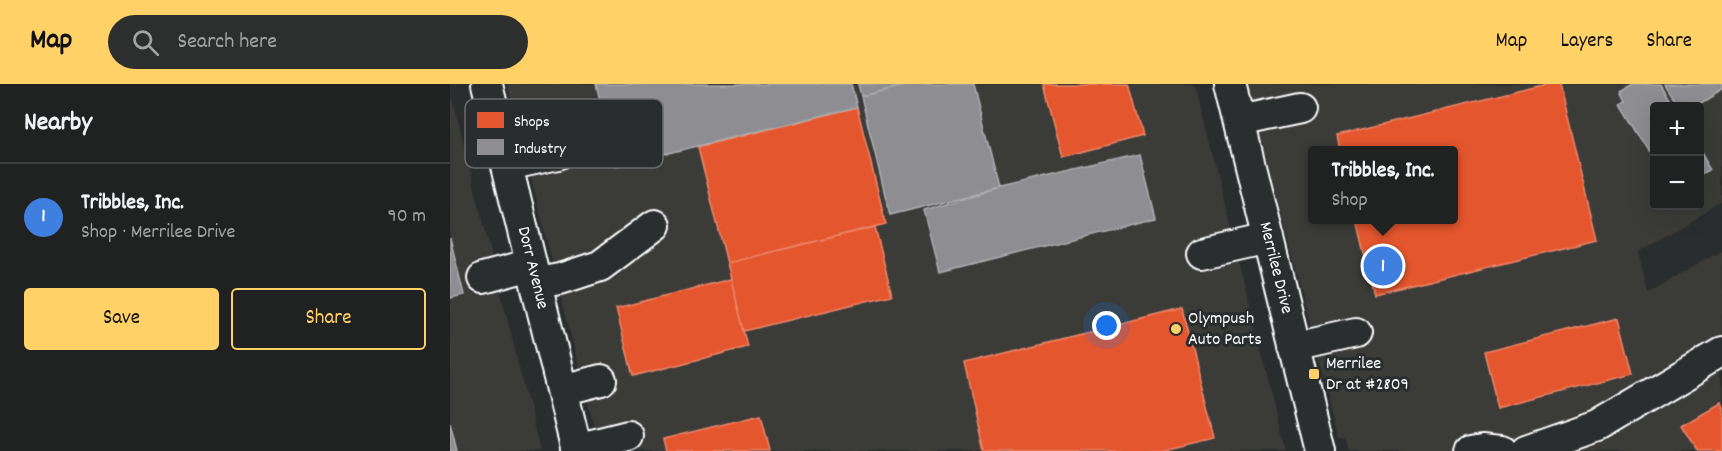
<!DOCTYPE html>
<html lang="en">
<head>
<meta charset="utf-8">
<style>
	:root { --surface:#202222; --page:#2d2f2f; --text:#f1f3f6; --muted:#a2a4a5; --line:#3d3f40; --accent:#ffd166 }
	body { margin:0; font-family:Dekko,sans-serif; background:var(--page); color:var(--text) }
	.controls { position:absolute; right:18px; top:18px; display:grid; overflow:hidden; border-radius:6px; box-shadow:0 6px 24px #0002 }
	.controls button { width:54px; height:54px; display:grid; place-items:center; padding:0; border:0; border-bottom:2px solid var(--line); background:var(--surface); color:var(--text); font:30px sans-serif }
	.you { position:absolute; left:657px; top:242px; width:21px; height:21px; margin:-15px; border:4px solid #fff; border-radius:50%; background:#1a73e8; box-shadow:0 0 0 9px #1a73e833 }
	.badge { display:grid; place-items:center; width:39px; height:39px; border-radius:50%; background:var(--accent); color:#fff; font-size:20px; font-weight:700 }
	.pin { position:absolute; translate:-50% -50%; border:3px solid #fff; box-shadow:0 2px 6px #0006 }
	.popup { position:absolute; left:858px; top:62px; width:150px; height:78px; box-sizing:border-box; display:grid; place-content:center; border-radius:6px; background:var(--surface); filter:drop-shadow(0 2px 4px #0005); font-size:20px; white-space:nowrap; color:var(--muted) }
	.popup b { font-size:22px; color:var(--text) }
	.popup::after { content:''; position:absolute; left:50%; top:100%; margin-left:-12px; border:12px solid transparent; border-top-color:var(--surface) }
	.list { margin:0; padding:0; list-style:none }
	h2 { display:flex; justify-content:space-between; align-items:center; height:78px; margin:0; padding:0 24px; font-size:26px }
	h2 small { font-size:20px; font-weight:400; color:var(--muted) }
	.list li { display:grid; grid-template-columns:39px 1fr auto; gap:18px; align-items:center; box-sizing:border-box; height:108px; padding:0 24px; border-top:2px solid var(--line) }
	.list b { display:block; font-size:22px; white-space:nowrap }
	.list p { margin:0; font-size:20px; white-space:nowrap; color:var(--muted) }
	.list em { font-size:20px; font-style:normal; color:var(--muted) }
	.actions { display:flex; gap:12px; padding:18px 24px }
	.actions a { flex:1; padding:14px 0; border:2px solid var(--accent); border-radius:6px; text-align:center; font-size:21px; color:var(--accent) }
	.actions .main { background:var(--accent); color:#111 }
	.icon { flex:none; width:33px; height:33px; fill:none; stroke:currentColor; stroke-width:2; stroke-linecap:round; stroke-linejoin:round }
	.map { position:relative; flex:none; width:1272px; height:367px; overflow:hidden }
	header { display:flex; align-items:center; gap:36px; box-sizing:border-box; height:84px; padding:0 30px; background:var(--accent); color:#111 }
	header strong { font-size:28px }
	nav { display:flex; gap:33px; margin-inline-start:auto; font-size:21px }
	.search { width:420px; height:54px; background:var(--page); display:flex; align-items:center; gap:15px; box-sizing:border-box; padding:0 21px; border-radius:33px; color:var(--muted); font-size:22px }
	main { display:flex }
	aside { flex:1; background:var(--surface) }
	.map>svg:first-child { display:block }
</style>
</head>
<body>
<header>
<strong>Map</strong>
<div class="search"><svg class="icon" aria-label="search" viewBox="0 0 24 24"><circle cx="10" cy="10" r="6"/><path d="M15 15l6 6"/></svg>Search here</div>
<nav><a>Map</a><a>Layers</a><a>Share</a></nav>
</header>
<main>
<aside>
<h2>Nearby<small></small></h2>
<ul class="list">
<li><span class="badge" style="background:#3f7fe0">1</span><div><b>Tribbles, Inc.</b><p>Shop · Merrilee Drive</p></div><em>90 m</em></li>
</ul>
<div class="actions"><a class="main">Save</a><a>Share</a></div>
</aside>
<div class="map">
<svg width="1272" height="367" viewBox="0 0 1272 367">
	<rect width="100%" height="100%" fill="#2a2d2e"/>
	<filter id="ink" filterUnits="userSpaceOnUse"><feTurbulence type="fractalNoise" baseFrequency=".0167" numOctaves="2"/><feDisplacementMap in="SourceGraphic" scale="12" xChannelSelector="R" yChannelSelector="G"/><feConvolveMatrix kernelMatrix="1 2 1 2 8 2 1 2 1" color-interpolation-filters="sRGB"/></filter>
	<g filter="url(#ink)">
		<!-- built -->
		<path fill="#3b3b37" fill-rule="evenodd" d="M57,0H745L836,367H150Z
			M797,0H1272V119L1188,168L1198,209L1272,166V367H899L895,353L889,354ZM1204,22H1250V122H1204ZM862,66H1004V136H862Z
			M0,4L90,367H0Z"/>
		<!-- shops -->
		<path fill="#e4572e" stroke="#ec896d" stroke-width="1.5" d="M594,0H679L693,52L613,73Z
			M1100,0H1109L1147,156L925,210L907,136H1004V66H890L887,52Z
			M407,23L436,140L277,179L248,63Z
			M425,143L442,211L294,247L277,179Z
			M281,195L298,263L183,292L166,224Z
			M732,225L765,354L711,367H534L514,279Z
			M1169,234L1183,290L1048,324L1034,268Z
			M1269,319L1272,324V367H1247L1231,341Z
			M311,331L320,367H216L213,355Z"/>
		<!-- industry -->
		<path fill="#8d8d92" stroke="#afafb3" stroke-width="1.5" d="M146,0H401L407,23L166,82Z
			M408,0H462L411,12Z
			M462,0H523L549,104L440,131L411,12Z
			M1183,0H1211L1224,22H1204V75L1171,20L1176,17L1171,7Z
			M1215,0H1272V5L1244,22H1229Z
			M1250,64L1263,86L1250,94Z
			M690,71L706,134L490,188L474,126L549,104Z
			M0,154L14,211L0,214Z
			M0,339L7,367H0Z"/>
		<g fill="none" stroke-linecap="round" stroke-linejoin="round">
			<defs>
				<path id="minor" d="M37,0L127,367
					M780,0L870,367
					M789,37L850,24
					M57,81L108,70
					M752,169L818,154
					M33,194L81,181
					M86,199L110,195L150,182L205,141
					M844,263L906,249
					M112,306L151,296
					M126,365L178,352
					M1021,367L1032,365L1052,367
					M1076,367L1147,342L1272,268"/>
			</defs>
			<!-- minor casing -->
			<use href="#minor" stroke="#fff" stroke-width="34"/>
			<!-- minor -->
			<use href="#minor" stroke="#2a2d2e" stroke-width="30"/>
		</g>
	</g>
	<!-- markers -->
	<g fill="#ffd166" stroke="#2a2d2e" stroke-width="2">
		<circle cx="726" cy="245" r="6"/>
		<rect x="858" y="284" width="12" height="12" rx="3"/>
	</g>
	<g text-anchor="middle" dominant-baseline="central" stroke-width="6" stroke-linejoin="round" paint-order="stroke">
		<!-- street labels -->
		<g font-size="18" fill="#fff" stroke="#2a2d2e">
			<text transform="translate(82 184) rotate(76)">Dorr Avenue</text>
			<text transform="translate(825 184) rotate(76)">Merrilee Drive</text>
		</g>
		<!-- poi labels -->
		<g font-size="18" fill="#fff" stroke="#2a2d2e" text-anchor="start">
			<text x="738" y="235">Olympush<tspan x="738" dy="21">Auto Parts</tspan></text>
			<text x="876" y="280">Merrilee<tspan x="876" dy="21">Dr at #2809</tspan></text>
		</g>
	</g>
	<!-- legend -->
	<rect x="15" y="15" width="198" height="69" rx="9" fill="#2a2d2e" stroke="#6a6c6d" stroke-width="1.5"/>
	<rect x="27" y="28" width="27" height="16" fill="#e4572e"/>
	<rect x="27" y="55" width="27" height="16" fill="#8d8d92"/>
	<g font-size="16" fill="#fff">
		<text x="64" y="42">Shops</text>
		<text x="64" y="69">Industry</text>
	</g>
</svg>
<div class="controls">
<button>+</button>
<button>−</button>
</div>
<div class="you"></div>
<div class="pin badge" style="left:933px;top:182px;background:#3f7fe0">1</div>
<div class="popup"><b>Tribbles, Inc.</b>Shop</div>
</div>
</main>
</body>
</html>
